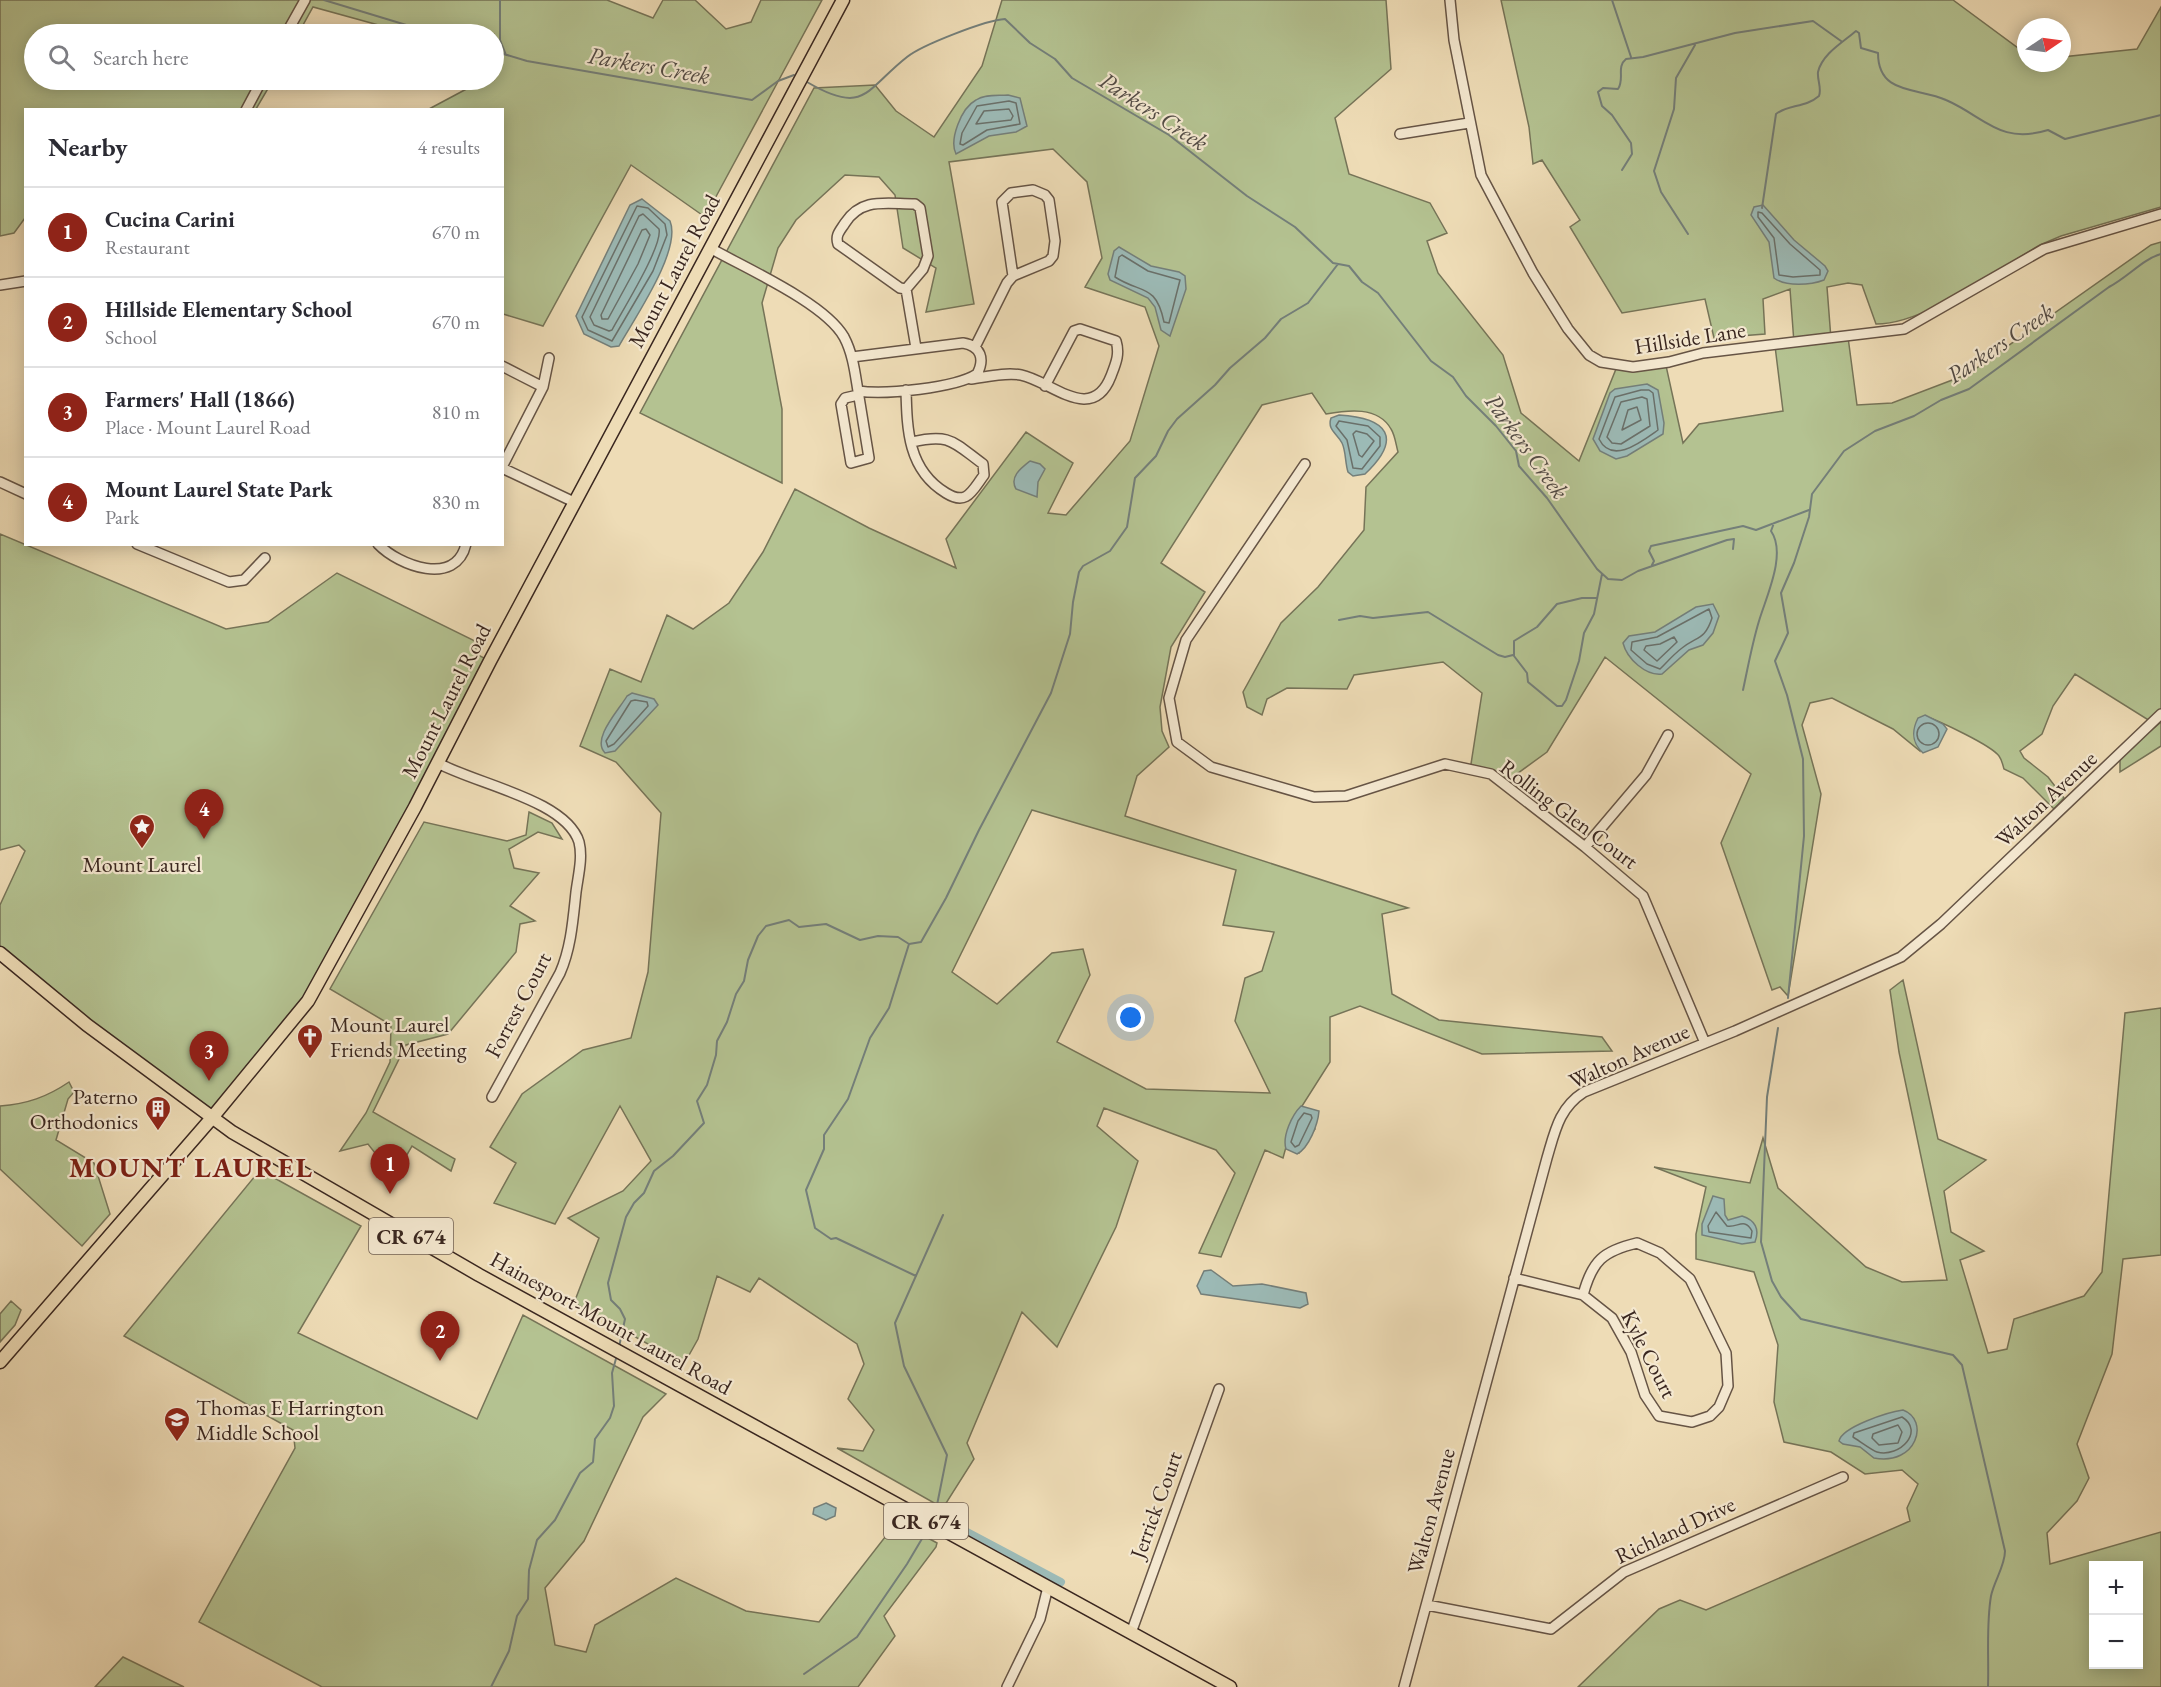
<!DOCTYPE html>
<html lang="en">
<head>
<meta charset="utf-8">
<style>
	:root { --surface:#fff; --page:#f7f7f7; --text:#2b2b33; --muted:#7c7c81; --line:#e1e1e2; --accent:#8f2418 }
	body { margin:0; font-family:"EB Garamond",serif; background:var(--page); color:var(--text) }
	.controls { position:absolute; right:18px; bottom:18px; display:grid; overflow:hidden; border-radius:0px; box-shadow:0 3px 15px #0003 }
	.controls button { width:54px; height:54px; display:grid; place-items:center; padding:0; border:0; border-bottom:2px solid var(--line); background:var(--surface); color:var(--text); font:30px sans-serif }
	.compass { position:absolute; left:2017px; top:18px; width:54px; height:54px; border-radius:50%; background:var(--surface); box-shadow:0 3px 15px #0003; rotate:77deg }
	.you { position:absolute; left:1131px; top:1018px; width:21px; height:21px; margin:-15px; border:4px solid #fff; border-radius:50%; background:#1a73e8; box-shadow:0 0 0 9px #1a73e833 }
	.badge { display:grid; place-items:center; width:39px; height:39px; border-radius:50%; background:var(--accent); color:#fff; font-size:20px; font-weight:700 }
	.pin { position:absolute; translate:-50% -50px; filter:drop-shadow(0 2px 3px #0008) }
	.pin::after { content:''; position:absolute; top:32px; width:21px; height:18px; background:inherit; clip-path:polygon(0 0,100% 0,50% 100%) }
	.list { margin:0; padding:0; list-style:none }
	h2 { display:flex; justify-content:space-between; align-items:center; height:78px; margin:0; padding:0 24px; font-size:26px }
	h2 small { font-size:20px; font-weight:400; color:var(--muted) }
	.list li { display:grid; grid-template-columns:39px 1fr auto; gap:18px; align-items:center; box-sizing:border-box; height:90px; padding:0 24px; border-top:2px solid var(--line) }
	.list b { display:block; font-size:22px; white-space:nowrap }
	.list p { margin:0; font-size:20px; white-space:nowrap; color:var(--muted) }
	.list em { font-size:20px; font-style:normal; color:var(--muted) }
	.icon { flex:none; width:33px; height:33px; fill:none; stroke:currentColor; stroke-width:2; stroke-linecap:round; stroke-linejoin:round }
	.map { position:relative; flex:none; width:2161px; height:1687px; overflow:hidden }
	.search { position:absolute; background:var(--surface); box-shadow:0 3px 15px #0003; left:24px; top:24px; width:480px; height:66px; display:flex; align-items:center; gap:15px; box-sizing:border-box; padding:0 21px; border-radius:33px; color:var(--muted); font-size:22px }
	.panel { position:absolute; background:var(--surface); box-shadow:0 3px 15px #0003; left:24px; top:108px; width:480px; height:438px; border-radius:0px }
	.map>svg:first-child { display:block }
</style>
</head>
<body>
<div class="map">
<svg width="2161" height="1687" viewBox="0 0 2161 1687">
	<rect width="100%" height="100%" fill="#eedcb6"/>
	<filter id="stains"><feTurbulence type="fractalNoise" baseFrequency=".00333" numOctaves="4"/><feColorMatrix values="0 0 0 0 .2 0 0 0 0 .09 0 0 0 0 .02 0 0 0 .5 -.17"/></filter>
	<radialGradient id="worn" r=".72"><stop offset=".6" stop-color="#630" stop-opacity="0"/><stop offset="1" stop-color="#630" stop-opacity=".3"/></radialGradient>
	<!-- green -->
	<path fill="#b4c291" stroke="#767458" stroke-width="1.5" fill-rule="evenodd" d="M0,0H607L653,18L663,0H695L726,29L751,22L761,0H822L705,217L631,165L543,326L503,314L502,110L429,109L474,85L473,80H494V34H411L313,7L298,34H34V80H273L256,109L26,110L25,218L14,233L0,236Z
		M1002,0H1386L1391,69L1335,118L1349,174L1430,203L1447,233L1427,241L1438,273L1503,355L1521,413L1579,461L1616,369L1665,361L1683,443L1699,424L1783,411L1775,346L1794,343L1790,289L1763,299L1765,334L1714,338L1705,299L1622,313L1570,227L1580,220L1542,160L1533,164L1529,127L1501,0H1953L2026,54V63H2062V57L2137,49L2161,7V207L2061,236L2040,245C1996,270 1926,324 1876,324L1862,285L1848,283L1827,287L1831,339L1848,337L1857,405L1892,403L1968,374L2151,245L2161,242V709L2150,721L2075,674L2053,706L2042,734L2020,751L2024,758L2048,777L2064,798L2054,809L2023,778L2004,769C2003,766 2002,760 1999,756C1991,745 1939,721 1925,716L1920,751L1893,729L1832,698L1810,703L1802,725L1821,794L1788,996L1780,987L1772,990L1721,843L1751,774L1605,657L1547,752L1503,784L1471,764L1482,693L1443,662L1354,675L1347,689L1287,688L1267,699L1262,715L1247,707L1243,692L1281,623L1318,587L1364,530L1366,487L1398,452C1396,445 1395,435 1391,429C1378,406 1348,410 1326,414L1312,393L1262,405L1161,563L1205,592L1171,647L1160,707L1162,731L1169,747L1137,776L1125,816L1408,908L1382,914L1392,994L1439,1020L1602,1037L1612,1051L1482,1054L1360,1006L1330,1017V1062L1302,1106L1315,1129L1299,1153L1286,1147L1283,1158L1265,1150L1221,1257L1199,1253L1235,1173L1216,1150L1104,1108L1097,1126L1138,1161L1116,1227L1057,1347L1022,1312L967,1443L974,1459L943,1508L837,1448L863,1451L874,1430L848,1399L864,1364L857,1344L759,1278L750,1292L717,1276L698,1339L684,1364L574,1303L599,1238L568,1218L623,1191L651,1161L620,1106L555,1224L494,1203L516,1163L490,1147L522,1094L583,1050L631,1038L648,972L661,813L616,762L580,746L610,669L641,682L667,615L693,629L729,603L763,552L795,489L869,528L956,568L946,539L1026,432L1073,463L1048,513L1066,515L1130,441L1159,346L1145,307L1085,287L1102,258L1087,182L1053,149L949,162L974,304L926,312L936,268L903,248L895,195L879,177L845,175L796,220L778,248L762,303L782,409V483L640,413L814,88L875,85L896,111L934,137L982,66ZM1032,810L1236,870L1223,925L1274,932L1262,971L1245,978L1235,1021L1270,1093L1146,1089L1057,1042L1090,975L1083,949L1052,953L997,1004L952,972Z
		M0,534L226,629L268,622L337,573L479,643L474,653L490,661L308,1001L211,1119L0,952V905L25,851L19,845L0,850Z
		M2161,722V746L2120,772V757Z
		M529,812L552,823L562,839L538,832L509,849L514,868L539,873L510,906L535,921L520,924L516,952L448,1034L406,1045L373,1112L455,1159L451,1171L412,1146L394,1177L368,1144L340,1151L366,1113L390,1062L391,1025L330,989L424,822L507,841L526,835Z
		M1903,980L1938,1139L1986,1160L1944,1191L1951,1232L1984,1251L1960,1260L1988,1353L2007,1349L2014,1319L2084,1296L2102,1272L2125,1013L2161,1008V1255L2123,1259L2112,1354L2077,1444L2089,1478L2077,1501L2047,1533L2050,1564L2161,1532V1687H1578L1659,1609L1680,1600L1706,1610L1910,1521L1907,1508L1918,1484L1902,1470L1865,1474L1831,1452L1784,1442L1774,1402L1778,1345L1754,1272L1696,1259V1234L1706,1187L1654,1167L1750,1183L1763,1138L1778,1188L1866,1267L1902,1282L1947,1280L1899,1052L1890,990ZM2094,1566H2138V1664H2094Z
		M69,1082L74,1092L68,1099L56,1140L94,1163L110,1214L82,1246L0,1169V1106C27,1104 47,1097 69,1082Z
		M260,1170L361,1226L298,1333L477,1419L523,1315L666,1394L643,1417L584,1541L545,1588L555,1645L586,1652L595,1625L676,1578L746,1611L819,1622L896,1523L895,1520L937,1543L936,1547L884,1616L895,1636L858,1687H322L199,1622L295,1448L293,1430L124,1336Z
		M11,1301L21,1310L15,1325L0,1342V1314Z
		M123,1657L184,1687H95Z"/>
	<!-- water -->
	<path fill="#9cbab6" stroke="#747f7a" stroke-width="1.5" d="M1008,95L1020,98L1027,126L1016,132L989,136L956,154C949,140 961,108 976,100C985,94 998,96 1008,95Z
		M642,199L670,221C682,250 634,319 619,346L611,347L584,334L576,316L630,205Z
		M1763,205L1794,240L1825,266L1828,271L1824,280C1811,285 1786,287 1774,278L1769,242L1751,215L1754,207Z
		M1119,247L1151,266L1179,272L1185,276L1186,289L1170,336L1161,330L1155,307L1148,298L1110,280L1108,274L1114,251Z
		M1647,384L1658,390L1664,423L1663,434L1627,456L1616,459L1600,451L1593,439L1610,393L1615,389Z
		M1339,415C1388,418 1403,438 1365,474L1353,476L1348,472C1345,463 1346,451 1342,443C1337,433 1327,430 1331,418Z
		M1030,461L1040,464L1045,469L1038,482L1037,497L1016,489C1009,477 1021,468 1030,461Z
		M1713,604L1719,616L1713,633L1703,645L1689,650L1662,674C1646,676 1627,659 1623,643L1629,636L1655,632L1696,607Z
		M632,693L654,699L658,705L615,751L605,753C591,739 619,710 627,696Z
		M1925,715L1943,724L1947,729L1938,747L1923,753C1912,743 1911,732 1918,718Z
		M1301,1106L1319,1111C1318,1124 1309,1148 1297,1154L1286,1149C1282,1136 1292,1115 1301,1106Z
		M1713,1196L1724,1199L1725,1215L1728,1220L1742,1216C1755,1220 1760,1229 1755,1242L1742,1244L1702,1235V1224Z
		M1211,1270L1233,1286L1262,1284L1306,1293L1308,1304L1300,1308L1201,1294L1197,1286L1204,1271Z
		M1903,1410C1930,1420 1917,1466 1874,1458L1860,1447L1843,1444L1839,1441C1842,1427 1888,1412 1903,1410Z
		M826,1503L836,1508L835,1516L826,1520L813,1514L814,1508Z"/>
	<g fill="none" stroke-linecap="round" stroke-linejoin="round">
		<!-- shore -->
		<path stroke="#6a706a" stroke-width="1.5" d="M1009,101L1016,103L1020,124L987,130L963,145L960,144L962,133L977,106Z
			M1009,109L1013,116L1011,120L976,124L984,111Z
			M637,206L648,208L665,224L667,235L653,271L612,341L588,330L582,317Z
			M1758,212L1762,213L1790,244L1820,270V275L1793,277L1779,275L1774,238L1758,217Z
			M643,214L659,229C663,246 622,311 612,330L609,331L594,325L590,317L639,216Z
			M646,229L650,235L638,264L608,319H602L601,315L642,230Z
			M1122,255L1148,271L1180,280L1169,323L1164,322C1156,283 1141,294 1115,277L1119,257Z
			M1641,390H1649L1653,393L1658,430C1641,442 1612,465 1599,439L1615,397Z
			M1642,397L1647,399L1650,426L1621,444L1612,443L1607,437L1621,402Z
			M1637,407L1641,420L1622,430L1628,410Z
			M1339,421L1368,426L1380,437V446L1362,469L1353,468L1347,440L1336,426Z
			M1356,431L1367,434L1374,441L1362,457L1359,455L1353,434Z
			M1709,609L1712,618C1705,640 1697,636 1682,648C1674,654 1667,662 1660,669L1647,664L1631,650L1632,642L1657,637Z
			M1674,637L1677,642L1657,661L1644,650L1646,646L1660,644Z
			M635,700L647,702L648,706L614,744L608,747L606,741L631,701Z
			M1917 734a11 11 0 1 1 22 0a11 11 0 1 1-22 0Z
			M1304,1113L1311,1115L1312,1118L1299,1145L1295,1147L1291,1142L1298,1121Z
			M1716,1212L1727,1226C1738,1228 1744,1217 1752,1231L1751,1238L1709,1232L1708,1226Z
			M1902,1417C1925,1431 1900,1458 1877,1452C1873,1451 1858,1440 1853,1437L1854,1433Z
			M1898,1425L1902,1432L1898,1443L1879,1445L1872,1438L1873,1434Z"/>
		<!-- stream -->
		<path stroke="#747f7a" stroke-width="2" d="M324,0L436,34
			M500,0V40L506,55
			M1612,0L1631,57
			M494,51L527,61L752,100L778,81L794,75
			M807,82C865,116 865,90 907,57C922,45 986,20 1005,19L1030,43L1055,59L1072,78L1169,135L1247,196L1295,227L1333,263L1349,266L1362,282L1378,293L1431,361L1453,377L1466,396L1496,426L1516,451L1519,466L1547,498L1597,569L1608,579L1622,580L1638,571L1727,540L1734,539L1733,549
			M1622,170L1632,154L1631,143L1612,115L1602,106L1598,92L1603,88L1618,89C1625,79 1616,67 1626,59L1643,57L1735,33L1813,21L1841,41
			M1762,208L1776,114C1789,104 1805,108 1819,96C1822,88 1817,80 1818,72C1822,54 1843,42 1856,31L1859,33L1861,48L1878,53C1878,96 1919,87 1946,100C1985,117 2000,145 2048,130L2065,139L2161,115
			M1688,234L1661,192L1654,171L1674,109L1676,78L1695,45
			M1652,565L1654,561L1649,551L1651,546L1743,526L1756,530L1809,510
			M1597,598H1582L1557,604L1537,627L1514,641V656L1527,673L1528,682L1557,706H1562L1566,700L1579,661L1584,633L1594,614L1602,574
			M1339,620L1360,616L1373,618L1428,612L1498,655L1505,657L1513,655
			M1743,690C1748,667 1752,644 1759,621C1766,597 1787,554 1771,531L1774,523
			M909,944L889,1008L870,1038L848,1099L824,1135V1149L806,1190L815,1228L831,1239L836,1238L916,1276
			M1788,998L1804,836L1803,759L1787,695L1775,661L1788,633L1781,593L1794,563L1809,517L1812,494L1844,451L1875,431L1914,416L1941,400L1969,389L2109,287C2128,277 2143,259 2161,254
			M1778,1028L1767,1097L1761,1242L1772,1281L1781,1297L1801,1319L1953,1355L1962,1365L2005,1551C2005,1566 1994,1581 1991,1596C1986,1625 1989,1657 1988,1687
			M619,1347L625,1319L620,1309L611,1300L608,1283L626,1217L634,1203L644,1193L654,1171L673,1156L704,1123L697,1101L707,1085L716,1055L717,1041L727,1022L736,994L744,981L748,960L758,936L766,926L789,920L799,927L826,924L860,940L878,936L898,937L909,944L921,942L946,898L979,830L1051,693L1070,634L1073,602L1079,572L1083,566L1110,551L1127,527L1135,478L1156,456L1168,431L1177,419L1215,385L1230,368L1265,338L1281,319L1308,303L1338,264
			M935,1515L947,1455L904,1366L895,1323L943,1215
			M804,1674L857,1637L907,1564L923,1537
			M491,1687L509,1651L517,1616L528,1599L529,1570L537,1540L555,1520L580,1473L593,1462L595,1439L610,1418L614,1406L612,1373L617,1355"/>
		<!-- canal -->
		<path stroke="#9cbab6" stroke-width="8" d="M935,1515L1061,1582"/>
		<defs>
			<path id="minor" d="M1450,0L1454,40L1481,175L1533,273L1568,329L1589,355L1601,362L1633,367L1669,362L1703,353L1904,329L2044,249L2161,214
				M286,34L305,0
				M327,80L353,82L373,80
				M246,110L262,80
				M1400,134L1469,123
				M1033,190L1045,195L1049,200L1055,241L1053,256L1049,261L1013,276L1002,202L1011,193Z
				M710,248C745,268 825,303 844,337C853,354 855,373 858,391C885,395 955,388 977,374C985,359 981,346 963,343L852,357
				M0,285L26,281
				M906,289L900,288L838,244C835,235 840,231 845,223C862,197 886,204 915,204L920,208L928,256L923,269L906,289L916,348
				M975,347L1007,283L1013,276
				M502,366L543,387
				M971,379C986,377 1005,372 1021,375C1051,381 1092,425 1111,376C1116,363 1120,354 1116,341L1080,329L1074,331L1045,386
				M906,390C907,430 908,470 946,493C967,506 972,491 984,475L983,464C953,442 950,433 912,442
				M858,391L869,458L851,463L841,404L845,398L858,395
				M1305,464L1186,640L1169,698L1177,742L1211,767L1314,797L1346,796L1445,764L1491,774L1585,847L1643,896L1705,1043
				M502,467L543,387L549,358
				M502,468L574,502
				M0,482L26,494
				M137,544L229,582L244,580L265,558
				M378,544C399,566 456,587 466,544
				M438,763C476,784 566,800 579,842C583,858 578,876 576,892C573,920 571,948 560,973L492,1097
				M1585,847L1646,775L1668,735
				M1514,1278L1583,1295L1612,1318L1631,1352L1645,1395L1659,1416L1692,1422L1710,1416L1719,1407L1728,1386L1726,1353L1690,1279L1660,1253L1637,1243C1603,1251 1592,1261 1583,1295
				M1427,1605L1551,1629L1624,1572L1843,1477
				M1131,1633L1219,1389
				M1007,1687L1040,1619L1048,1587
				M1404,1687L1547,1158C1555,1131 1559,1108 1584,1092L1735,1031L1901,957L1941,924L2161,714"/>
			<path id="major" d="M0,953L87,1025L232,1132L479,1275L1230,1687
				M0,1362L211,1119L308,1001L415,807L490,661L843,0"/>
		</defs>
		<!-- minor casing -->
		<use href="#minor" stroke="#665445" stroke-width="12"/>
		<!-- major casing -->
		<use href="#major" stroke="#39261f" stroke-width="15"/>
		<!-- minor -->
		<use href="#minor" stroke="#f4e8d0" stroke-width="9"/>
		<!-- major -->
		<use href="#major" stroke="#eedcb6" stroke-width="12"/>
	</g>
	<!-- icons -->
	<defs>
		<symbol id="sight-pin" viewBox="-11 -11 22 30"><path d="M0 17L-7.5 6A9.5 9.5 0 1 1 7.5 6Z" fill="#8f2418" stroke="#f4e8d0"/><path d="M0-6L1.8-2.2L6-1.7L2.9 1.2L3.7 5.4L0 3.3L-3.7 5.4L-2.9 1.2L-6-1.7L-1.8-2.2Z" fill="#fff"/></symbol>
		<symbol id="church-pin" viewBox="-11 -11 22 30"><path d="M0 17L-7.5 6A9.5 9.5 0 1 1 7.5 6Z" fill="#8f2418" stroke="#f4e8d0"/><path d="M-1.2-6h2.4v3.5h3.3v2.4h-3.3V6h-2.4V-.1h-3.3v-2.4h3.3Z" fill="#fff"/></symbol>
		<symbol id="building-pin" viewBox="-11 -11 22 30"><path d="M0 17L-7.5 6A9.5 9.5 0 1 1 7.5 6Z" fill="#8f2418" stroke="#f4e8d0"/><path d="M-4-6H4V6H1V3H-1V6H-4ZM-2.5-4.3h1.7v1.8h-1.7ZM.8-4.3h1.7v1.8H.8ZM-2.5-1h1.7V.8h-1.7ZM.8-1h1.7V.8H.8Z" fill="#fff"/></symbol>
		<symbol id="school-pin" viewBox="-11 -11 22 30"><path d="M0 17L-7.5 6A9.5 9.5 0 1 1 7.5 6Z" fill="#8f2418" stroke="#f4e8d0"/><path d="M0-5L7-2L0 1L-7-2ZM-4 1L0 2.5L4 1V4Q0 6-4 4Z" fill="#fff"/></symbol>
	</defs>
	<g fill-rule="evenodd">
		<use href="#sight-pin" x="127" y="812" width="30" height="40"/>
		<use href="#church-pin" x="295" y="1022" width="30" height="40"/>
		<use href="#building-pin" x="143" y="1094" width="30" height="40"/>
		<use href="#school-pin" x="162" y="1405" width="30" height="40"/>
	</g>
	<g text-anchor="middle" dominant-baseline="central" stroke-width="4.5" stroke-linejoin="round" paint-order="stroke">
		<!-- shield labels -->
		<g fill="#f4e8d0" stroke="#716054" stroke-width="1.5">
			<rect x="369" y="1218" width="84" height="36" rx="4.5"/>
			<rect x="884" y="1503" width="84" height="36" rx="4.5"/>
		</g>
		<g font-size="21" font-weight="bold" fill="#39261f">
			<text x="411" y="1236">CR 674</text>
			<text x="926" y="1521">CR 674</text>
		</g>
		<!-- street labels -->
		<g font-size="22" fill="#39261f" stroke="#f4e8d0">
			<text transform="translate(674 271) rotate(-62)">Mount Laurel Road</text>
			<text transform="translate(1690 338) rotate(-9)">Hillside Lane</text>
			<text transform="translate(446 701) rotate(-63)">Mount Laurel Road</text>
			<text transform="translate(2046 799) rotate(-43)">Walton Avenue</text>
			<text transform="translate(1569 814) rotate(37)">Rolling Glen Court</text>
			<text transform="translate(518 1005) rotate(-62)">Forrest Court</text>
			<text transform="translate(1629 1056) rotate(-24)">Walton Avenue</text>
			<text transform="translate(611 1323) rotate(29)">Hainesport-Mount Laurel Road</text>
			<text transform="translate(1649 1354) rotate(63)">Kyle Court</text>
			<text transform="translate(1156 1505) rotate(-70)">Jerrick Court</text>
			<text transform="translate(1431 1511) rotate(-75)">Walton Avenue</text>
			<text transform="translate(1675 1530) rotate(-25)">Richland Drive</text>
		</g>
		<!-- poi labels -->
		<g font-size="22" fill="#39261f" stroke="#f4e8d0" text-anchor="start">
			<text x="142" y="864" text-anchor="middle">Mount Laurel</text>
			<text x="330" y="1024">Mount Laurel<tspan x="330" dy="25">Friends Meeting</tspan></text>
			<text x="138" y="1096" text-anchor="end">Paterno<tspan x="138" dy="25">Orthodonics</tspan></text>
			<text x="196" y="1407">Thomas E Harrington<tspan x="196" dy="25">Middle School</tspan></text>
		</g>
		<!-- water labels -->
		<g font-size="24" font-style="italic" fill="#524b45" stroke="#f4e8d0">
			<text transform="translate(649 65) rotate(10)">Parkers Creek</text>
			<text transform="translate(1154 111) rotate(33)">Parkers Creek</text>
			<text transform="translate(2000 343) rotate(-34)">Parkers Creek</text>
			<text transform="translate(1527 446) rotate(54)">Parkers Creek</text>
		</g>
		<!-- district labels -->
		<g font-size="28" font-weight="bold" letter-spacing="1.5" fill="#7a1f14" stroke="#f4e8d0">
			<text x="191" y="1167">MOUNT LAUREL</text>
		</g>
	</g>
	<rect width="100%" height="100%" filter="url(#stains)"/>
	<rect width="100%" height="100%" fill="url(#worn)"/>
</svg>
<div class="controls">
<button>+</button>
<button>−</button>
</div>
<svg class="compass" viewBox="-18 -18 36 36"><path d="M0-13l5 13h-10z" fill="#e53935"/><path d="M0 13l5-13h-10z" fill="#7c7c81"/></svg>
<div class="you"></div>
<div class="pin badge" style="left:390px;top:1194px">1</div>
<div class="pin badge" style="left:440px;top:1361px">2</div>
<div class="pin badge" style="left:209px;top:1081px">3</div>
<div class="pin badge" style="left:204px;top:839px">4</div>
<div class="search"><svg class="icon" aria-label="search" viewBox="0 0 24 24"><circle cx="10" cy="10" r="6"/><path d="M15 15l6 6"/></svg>Search here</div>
<section class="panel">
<h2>Nearby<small>4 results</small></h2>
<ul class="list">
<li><span class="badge">1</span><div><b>Cucina Carini</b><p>Restaurant</p></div><em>670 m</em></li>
<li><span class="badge">2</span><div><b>Hillside Elementary School</b><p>School</p></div><em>670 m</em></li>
<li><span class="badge">3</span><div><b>Farmers' Hall (1866)</b><p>Place · Mount Laurel Road</p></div><em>810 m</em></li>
<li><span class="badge">4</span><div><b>Mount Laurel State Park</b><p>Park</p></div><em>830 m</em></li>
</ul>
</section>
</div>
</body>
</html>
